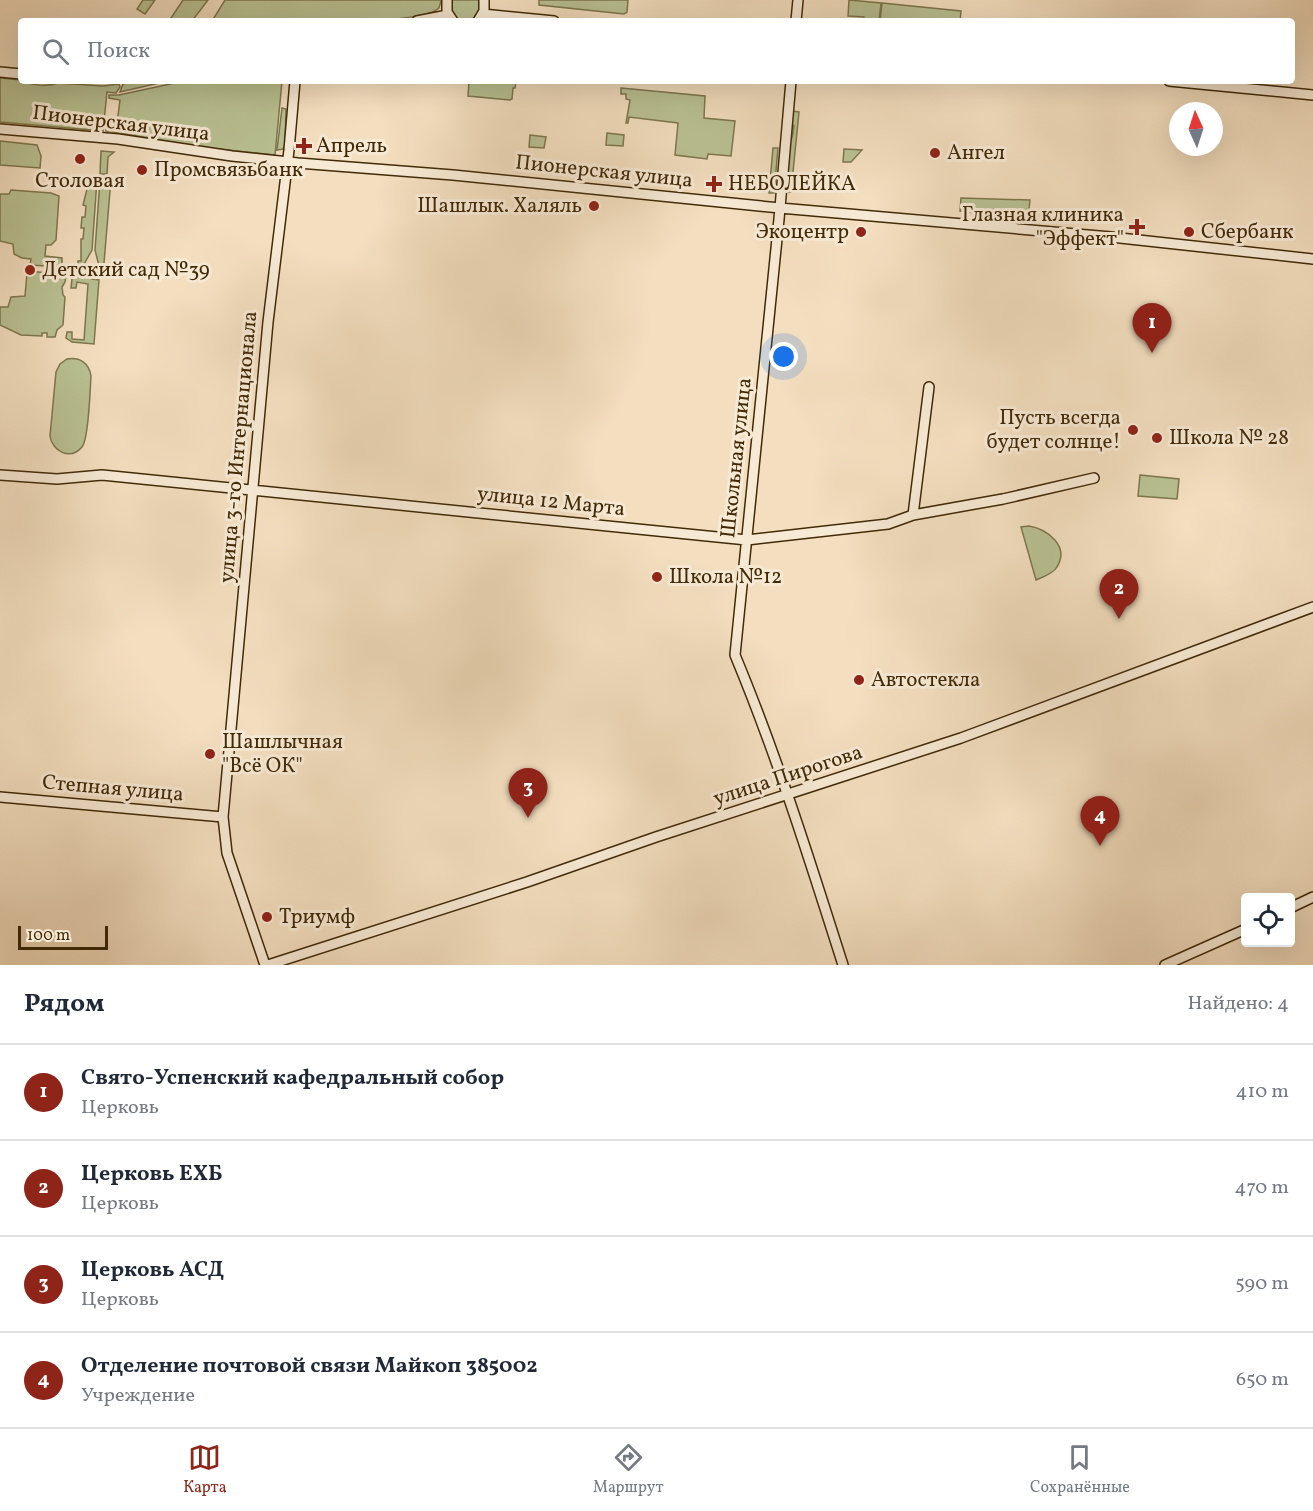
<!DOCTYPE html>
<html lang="ru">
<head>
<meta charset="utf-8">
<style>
	:root { --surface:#fff; --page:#f2f2f3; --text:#1f2937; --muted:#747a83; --line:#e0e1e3; --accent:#8f2418 }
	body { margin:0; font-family:Vollkorn,serif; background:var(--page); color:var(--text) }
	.controls { position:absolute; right:18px; bottom:18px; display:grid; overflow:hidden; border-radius:6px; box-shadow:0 6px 24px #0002 }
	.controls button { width:54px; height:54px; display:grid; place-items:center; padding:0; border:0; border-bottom:2px solid var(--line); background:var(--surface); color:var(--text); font:30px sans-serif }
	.compass { position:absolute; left:1169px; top:102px; width:54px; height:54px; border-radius:50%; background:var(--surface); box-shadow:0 6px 24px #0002; rotate:357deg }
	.scale { position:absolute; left:18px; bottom:15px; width:90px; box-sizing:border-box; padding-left:6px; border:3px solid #422a07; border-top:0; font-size:16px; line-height:21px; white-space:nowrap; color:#422a07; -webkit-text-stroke:4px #f7ead5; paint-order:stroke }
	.you { position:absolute; left:784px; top:357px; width:21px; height:21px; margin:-15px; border:4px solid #fff; border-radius:50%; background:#1a73e8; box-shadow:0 0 0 9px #1a73e833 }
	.badge { display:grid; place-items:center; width:39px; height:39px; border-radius:50%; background:var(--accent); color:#fff; font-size:20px; font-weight:700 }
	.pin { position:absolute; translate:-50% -50px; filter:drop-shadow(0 2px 3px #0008) }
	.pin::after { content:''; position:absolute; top:32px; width:21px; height:18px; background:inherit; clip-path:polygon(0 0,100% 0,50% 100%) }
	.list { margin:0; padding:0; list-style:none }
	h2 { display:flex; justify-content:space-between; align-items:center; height:78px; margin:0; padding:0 24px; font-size:26px }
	h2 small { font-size:20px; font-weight:400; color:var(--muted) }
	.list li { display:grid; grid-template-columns:39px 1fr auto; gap:18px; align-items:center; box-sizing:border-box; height:96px; padding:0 24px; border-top:2px solid var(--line) }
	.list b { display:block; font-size:22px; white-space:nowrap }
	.list p { margin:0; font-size:20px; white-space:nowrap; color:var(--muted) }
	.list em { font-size:20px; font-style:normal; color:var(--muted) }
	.icon { flex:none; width:33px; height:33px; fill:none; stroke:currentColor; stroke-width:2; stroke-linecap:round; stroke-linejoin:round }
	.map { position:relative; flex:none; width:1313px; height:965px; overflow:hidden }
	.search { position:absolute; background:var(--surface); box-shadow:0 6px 24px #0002; left:18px; right:18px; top:18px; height:66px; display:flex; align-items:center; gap:15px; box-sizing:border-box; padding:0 21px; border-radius:6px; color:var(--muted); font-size:22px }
	.sheet { height:462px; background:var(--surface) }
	nav { display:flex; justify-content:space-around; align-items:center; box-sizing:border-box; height:84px; border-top:2px solid var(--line); background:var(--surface); font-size:16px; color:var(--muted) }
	nav a { display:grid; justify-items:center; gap:3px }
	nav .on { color:var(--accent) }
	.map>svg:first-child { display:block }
</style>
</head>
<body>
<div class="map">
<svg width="1313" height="965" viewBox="0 0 1313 965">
	<rect width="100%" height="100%" fill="#f3debf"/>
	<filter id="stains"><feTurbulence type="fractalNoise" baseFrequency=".00333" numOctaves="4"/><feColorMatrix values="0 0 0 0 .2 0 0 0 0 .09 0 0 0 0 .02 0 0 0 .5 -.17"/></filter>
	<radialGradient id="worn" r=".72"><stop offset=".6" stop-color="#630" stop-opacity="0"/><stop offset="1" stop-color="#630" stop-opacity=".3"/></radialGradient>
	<!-- green -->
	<path fill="#b9c193" stroke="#7e764d" stroke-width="1.5" d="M143,0H155L145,14L137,9Z
		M183,0H208L192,21H169Z
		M225,0H441V1L439,8C418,28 249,21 212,21Z
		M452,0H479V13L470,21L458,20L451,13Z
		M539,0H628L627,12L624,14L539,5Z
		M849,0L881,3L879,21H864V17L848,16Z
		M882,3L961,11L960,21H880Z
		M0,78L21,80C28,85 48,87 58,83L103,86L119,84L120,87L116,93L107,92L103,131L0,122Z
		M135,81H168L120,92L123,84Z
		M184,81H282L275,155L208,148L106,131L107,122L117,123L120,100L109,98V95H119Z
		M469,81H516L515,88H513L512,99L510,100L468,96Z
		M621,88L705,96L704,118L735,121L731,156L708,154L707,159L675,155L678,123L629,117L628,123H626L630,100L626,99V94H621Z
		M282,108L286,109L285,145L283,149L277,150Z
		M792,111L799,112L791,192H786L789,141L792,138L794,126L791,123Z
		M607,133L624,135L623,146L606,145Z
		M530,135L546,137L544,148L529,147Z
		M0,141L37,145L41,156L40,168L0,165Z
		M773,148H778L774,193H769Z
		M844,149L862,150L851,162H843Z
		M101,151L114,152L108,157L107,174H100Z
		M86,179L97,180L92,250L83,266L78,265V261H81V239H83L84,228H81L82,217H85L86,206L83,205L88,185L86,184Z
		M100,180L109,182L110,191L104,263L100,270L95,250Z
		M11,190L51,193L59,196L56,240L51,245H46L45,256L62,258V267L30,265L31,259L22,258L14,254L13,244L0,241V194H9Z
		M961,198L1030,200L1028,219L960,211Z
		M29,271L66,275L65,282L62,287L63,295L65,297L63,325L57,330L55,337H47V333H42V336L21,335L0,325V307H8L11,297L25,296L27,273Z
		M77,274L92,275V279L99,280L94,344L72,342L66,338L67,332H72V339L84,340L88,284L77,282L76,288H71L72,279Z
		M67,359C80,357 89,363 91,376C90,389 89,439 82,447C70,461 52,451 50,436L56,372L60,364Z
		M1140,475L1179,479L1177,499L1138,496Z
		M1029,526C1047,529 1070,546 1057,567C1053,574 1043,577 1036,580L1021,527Z"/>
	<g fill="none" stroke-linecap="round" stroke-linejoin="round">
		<defs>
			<path id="secondary" d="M447,0V12L453,21
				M483,14L554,21
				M417,21L448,15
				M478,21L484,11V0
				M796,21L798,0
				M0,72L21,74
				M791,81L779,219L735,655C777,756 810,861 843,965
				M1169,81L1313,95
				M0,129L118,139L232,156L298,163L453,175L780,208L1111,237L1313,259
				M0,475L57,479L102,475L747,540L888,524L913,515L1003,499L1094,478
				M913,515L929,387
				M0,797L223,817
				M1290,908L1313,897
				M265,965L227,853L223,817L268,322L289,150L295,81
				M268,965L527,882L656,837L961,738L1313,607
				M1165,965L1246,929"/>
		</defs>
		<!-- secondary casing -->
		<use href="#secondary" stroke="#422a07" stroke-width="12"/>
		<!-- secondary -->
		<use href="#secondary" stroke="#f7ead5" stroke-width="9"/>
	</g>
	<!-- markers -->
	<g fill="#8f2418" stroke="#f7ead5" stroke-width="2">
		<path d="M301 137h6v6h6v6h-6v6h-6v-6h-6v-6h6z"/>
		<circle cx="935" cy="153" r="6"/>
		<circle cx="80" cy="159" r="6"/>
		<circle cx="142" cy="170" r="6"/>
		<path d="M711 175h6v6h6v6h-6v6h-6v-6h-6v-6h6z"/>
		<circle cx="594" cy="206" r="6"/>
		<path d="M1134 218h6v6h6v6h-6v6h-6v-6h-6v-6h6z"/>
		<circle cx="861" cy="232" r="6"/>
		<circle cx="1189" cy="232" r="6"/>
		<circle cx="30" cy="270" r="6"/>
		<circle cx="1133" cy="430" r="6"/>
		<circle cx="1157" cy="438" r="6"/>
		<circle cx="657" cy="577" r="6"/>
		<circle cx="859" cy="680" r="6"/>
		<circle cx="210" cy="754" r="6"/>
		<circle cx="267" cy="917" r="6"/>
	</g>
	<g text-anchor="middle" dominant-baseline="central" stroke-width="6" stroke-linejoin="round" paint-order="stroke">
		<!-- street labels -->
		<g font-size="21" fill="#422a07" stroke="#f7ead5">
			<text transform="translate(121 124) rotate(7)">Пионерская улица</text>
			<text transform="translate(604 172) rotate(6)">Пионерская улица</text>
			<text transform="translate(239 447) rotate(-85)">улица 3-го Интернационала</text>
			<text transform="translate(737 458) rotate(-84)">Школьная улица</text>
			<text transform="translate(551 502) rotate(6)">улица 12 Марта</text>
			<text transform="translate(788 776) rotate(-18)">улица Пирогова</text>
			<text transform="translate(113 789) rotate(5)">Степная улица</text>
		</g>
		<!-- poi labels -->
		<g font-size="21" fill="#422a07" stroke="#f7ead5" text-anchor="start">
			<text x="316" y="146">Апрель</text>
			<text x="947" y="153">Ангел</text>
			<text x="154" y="170">Промсвязьбанк</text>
			<text x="80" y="181" text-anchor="middle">Столовая</text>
			<text x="728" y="184">НЕБОЛЕЙКА</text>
			<text x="582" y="206" text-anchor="end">Шашлык. Халяль</text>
			<text x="1124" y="215" text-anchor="end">Глазная клиника<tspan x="1124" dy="24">"Эффект"</tspan></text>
			<text x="849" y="232" text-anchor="end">Экоцентр</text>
			<text x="1201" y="232">Сбербанк</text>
			<text x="42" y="270">Детский сад №39</text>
			<text x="1121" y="418" text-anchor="end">Пусть всегда<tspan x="1121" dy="24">будет солнце!</tspan></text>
			<text x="1169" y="438">Школа № 28</text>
			<text x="669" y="577">Школа №12</text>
			<text x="871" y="680">Автостекла</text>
			<text x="222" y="742">Шашлычная<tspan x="222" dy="24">"Всё ОК"</tspan></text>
			<text x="279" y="917">Триумф</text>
		</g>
	</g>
	<rect width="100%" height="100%" filter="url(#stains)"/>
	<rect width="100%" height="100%" fill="url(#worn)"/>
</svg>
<div class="controls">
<button><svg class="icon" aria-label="locate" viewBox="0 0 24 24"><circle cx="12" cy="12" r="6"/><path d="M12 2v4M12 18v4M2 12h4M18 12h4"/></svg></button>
</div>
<svg class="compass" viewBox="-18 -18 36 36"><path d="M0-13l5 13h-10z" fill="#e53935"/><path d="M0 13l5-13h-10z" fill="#747a83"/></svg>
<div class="scale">100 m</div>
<div class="you"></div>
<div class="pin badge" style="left:1152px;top:353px">1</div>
<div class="pin badge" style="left:1119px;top:619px">2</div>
<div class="pin badge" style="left:528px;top:818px">3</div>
<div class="pin badge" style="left:1100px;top:846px">4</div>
<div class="search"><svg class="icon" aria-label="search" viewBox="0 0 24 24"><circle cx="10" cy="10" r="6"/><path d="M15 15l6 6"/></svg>Поиск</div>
</div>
<section class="sheet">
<h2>Рядом<small>Найдено: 4</small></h2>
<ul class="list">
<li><span class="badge">1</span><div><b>Свято-Успенский кафедральный собор</b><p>Церковь</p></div><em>410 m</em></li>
<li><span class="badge">2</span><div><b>Церковь ЕХБ</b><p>Церковь</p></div><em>470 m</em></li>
<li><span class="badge">3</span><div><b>Церковь АСД</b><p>Церковь</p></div><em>590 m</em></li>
<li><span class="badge">4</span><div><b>Отделение почтовой связи Майкоп 385002</b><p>Учреждение</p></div><em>650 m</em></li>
</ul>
</section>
<nav>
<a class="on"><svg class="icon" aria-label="map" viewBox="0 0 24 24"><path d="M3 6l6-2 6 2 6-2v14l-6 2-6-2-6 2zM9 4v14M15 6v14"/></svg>Карта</a>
<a><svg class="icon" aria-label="directions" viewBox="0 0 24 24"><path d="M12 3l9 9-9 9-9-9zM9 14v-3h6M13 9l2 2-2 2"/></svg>Маршрут</a>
<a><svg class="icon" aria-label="saved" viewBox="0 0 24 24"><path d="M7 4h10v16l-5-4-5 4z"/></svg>Сохранённые</a>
</nav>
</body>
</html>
